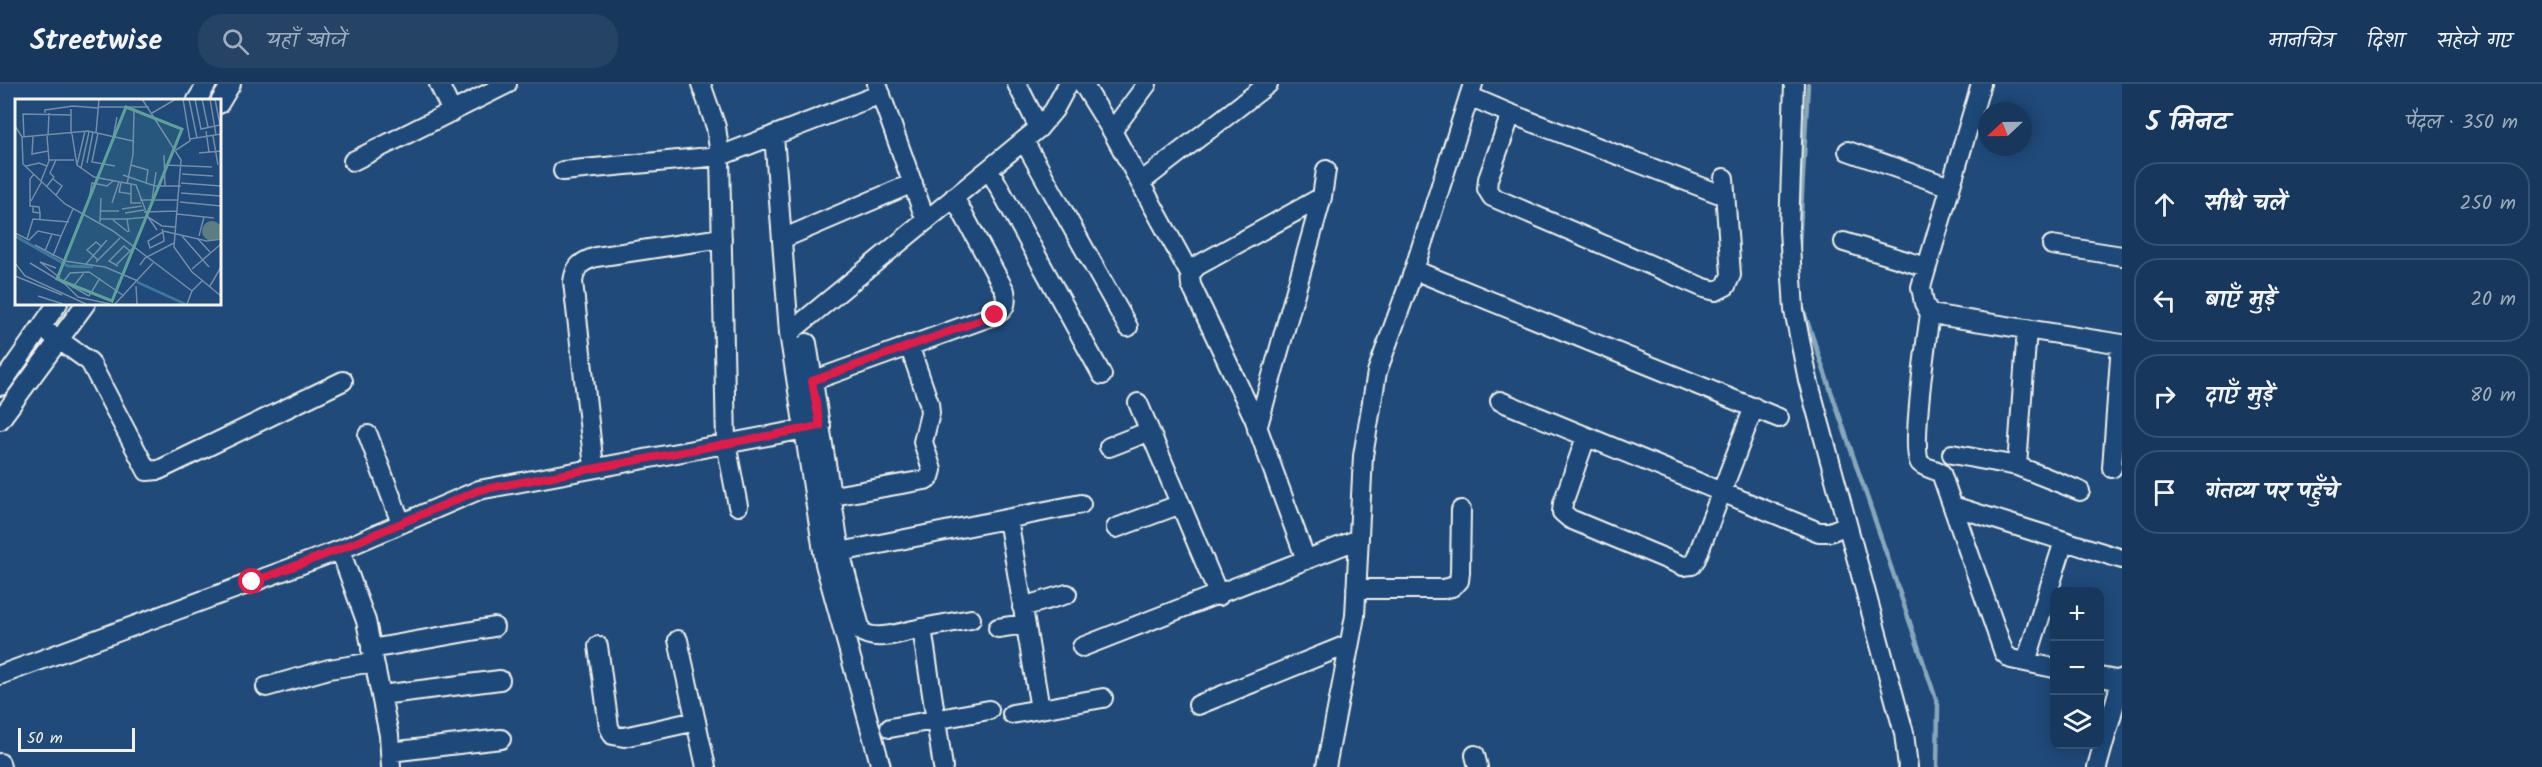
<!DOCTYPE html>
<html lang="hi">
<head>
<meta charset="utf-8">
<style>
	:root { --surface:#17385c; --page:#244365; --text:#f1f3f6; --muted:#9eacbb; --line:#365272 }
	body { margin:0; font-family:Kalam,"Playpen Sans Deva",sans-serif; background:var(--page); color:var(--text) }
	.controls { position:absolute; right:18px; bottom:18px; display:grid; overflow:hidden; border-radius:12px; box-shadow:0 3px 15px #0003 }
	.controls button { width:54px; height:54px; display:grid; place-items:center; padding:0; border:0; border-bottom:2px solid var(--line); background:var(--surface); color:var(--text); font:30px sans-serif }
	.compass { position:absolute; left:1978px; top:18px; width:54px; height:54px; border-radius:50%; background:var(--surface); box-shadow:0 3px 15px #0003; rotate:248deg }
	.scale { position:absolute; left:18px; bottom:15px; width:117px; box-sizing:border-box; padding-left:6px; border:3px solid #f4f1e8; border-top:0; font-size:16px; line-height:21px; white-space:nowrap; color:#f4f1e8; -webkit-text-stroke:4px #1f4a7a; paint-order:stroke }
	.stop { position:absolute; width:18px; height:18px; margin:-14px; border:4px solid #e11d48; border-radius:50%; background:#fff }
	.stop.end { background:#e11d48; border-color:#fff; box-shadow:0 2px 6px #0008 }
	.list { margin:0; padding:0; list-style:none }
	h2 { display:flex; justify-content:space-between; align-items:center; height:78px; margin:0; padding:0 24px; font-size:26px }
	h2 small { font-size:20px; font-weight:400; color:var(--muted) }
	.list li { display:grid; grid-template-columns:39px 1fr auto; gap:18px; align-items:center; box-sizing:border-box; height:84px; margin:0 12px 12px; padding:0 12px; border:2px solid var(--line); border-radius:24px }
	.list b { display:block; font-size:22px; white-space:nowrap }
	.list em { font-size:20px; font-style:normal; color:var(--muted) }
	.icon { flex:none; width:33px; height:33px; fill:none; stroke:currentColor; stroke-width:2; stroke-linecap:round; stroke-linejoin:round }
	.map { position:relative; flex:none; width:2122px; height:683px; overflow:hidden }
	header { display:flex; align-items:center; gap:36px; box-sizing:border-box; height:84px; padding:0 30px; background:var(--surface); border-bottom:2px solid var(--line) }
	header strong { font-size:28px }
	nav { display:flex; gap:33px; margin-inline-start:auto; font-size:21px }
	.search { width:420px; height:54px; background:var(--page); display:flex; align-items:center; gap:15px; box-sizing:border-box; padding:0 21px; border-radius:24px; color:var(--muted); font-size:22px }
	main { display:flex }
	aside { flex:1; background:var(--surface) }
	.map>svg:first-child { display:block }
</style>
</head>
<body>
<header>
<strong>Streetwise</strong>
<div class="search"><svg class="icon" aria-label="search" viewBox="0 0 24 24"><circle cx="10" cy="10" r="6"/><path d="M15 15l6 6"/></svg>यहाँ खोजें</div>
<nav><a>मानचित्र</a><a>दिशा</a><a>सहेजे गए</a></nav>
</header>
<main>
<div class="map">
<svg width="2122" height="683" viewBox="0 0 2122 683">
	<rect width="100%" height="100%" fill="#1f4a7a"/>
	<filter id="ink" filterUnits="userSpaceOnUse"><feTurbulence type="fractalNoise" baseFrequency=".0167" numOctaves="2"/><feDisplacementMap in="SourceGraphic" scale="12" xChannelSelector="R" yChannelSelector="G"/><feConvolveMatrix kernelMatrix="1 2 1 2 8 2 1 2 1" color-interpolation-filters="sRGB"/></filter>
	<g filter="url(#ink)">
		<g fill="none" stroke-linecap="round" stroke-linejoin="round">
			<!-- stream -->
			<path stroke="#87a7ba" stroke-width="4.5" d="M1799,164L1808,0
				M1803,225L1938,621L1937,683"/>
			<defs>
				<path id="minor" d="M439,0L452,28
					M701,0L716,43L720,72L726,359L738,422
					M877,0L926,137
					M1017,0L1039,44
					M1083,0L1112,47L1190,190
					M1794,0L1789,146L1794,226L1808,296L1904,649L1908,683
					M1981,0L1921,203L1924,219L1930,230C1927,251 1910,369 1920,379C1924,384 1935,385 1941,389L2004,569L2011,575L2054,584
					M1469,12L1511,30L1488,95L1487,105L1492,113L1704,204L1716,207L1726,202L1731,191L1724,94
					M197,16L207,0
					M219,20L231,0
					M1511,30L1725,112
					M1112,47L1147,0
					M774,51L789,249
					M1024,57L1128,243
					M1848,67L1950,103
					M353,77L507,0
					M989,85L1102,291
					M563,87L720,72L881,10
					M1141,98L1268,0
					M782,155L913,99
					M1844,158L1926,183
					M2052,161L2122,172
					M1414,186L1779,334
					M1930,230L2122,260
					M41,243L90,278L147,387L159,386L343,297
					M807,259L840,468L1081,420
					M812,297L995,231C1006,225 1007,219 1005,207L954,113
					M0,302L58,219
					M1500,317L1819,448H1830L1847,441
					M1138,319L1219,512
					M0,336L86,219
					M1257,345L1322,113L1326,86
					M368,351L401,439
					M1586,353L1563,419L1562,428L1570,435L1683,482L1692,481L1696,475L1754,323
					M1109,363L1150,347
					M1952,370L2017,382L2080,407
					M2017,382L2027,245
					M594,383L573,198C575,183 580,178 596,173L722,154
					M2112,384L2121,260
					M833,412L925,396L930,393L932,386L923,358L930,329L929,319L909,261
					M1953,422L2122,475
					M1008,435L1040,625
					M1116,444L1181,420
					M340,466L366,537L389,651L391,683
					M840,468L861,547C876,559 905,547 922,544L943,683
					M1306,476L1254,334L1191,201L1190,190L1197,182L1322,113
					M1356,505H1443L1452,503L1459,497L1460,488L1461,426
					M1022,523L1067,510
					M922,544L971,535
					M998,544L1025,540
					M678,556L706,683
					M598,562L609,643L613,651L624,653L696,637
					M1082,563L1359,455
					M371,565L494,543
					M2026,578L2064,457
					M0,591L340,466L479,406L821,342
					M2100,593L2121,597
					M266,603L329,585L374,578
					M381,611L500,596
					M1198,621L1349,560
					M1012,630L1103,614
					M890,644L989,626
					M390,668L501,655
					M1475,671L1478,683
					M0,679L1,683
					M881,683L825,480L789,249L1039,44L1054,26L1068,0
					M1326,683L1355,532L1363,372L1377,288L1414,186L1473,0
					M2097,683L2122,594"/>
			</defs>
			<!-- minor casing -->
			<use href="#minor" stroke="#f4f1e8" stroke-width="22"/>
			<!-- minor -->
			<use href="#minor" stroke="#1f4a7a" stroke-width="18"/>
		</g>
	</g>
	<g fill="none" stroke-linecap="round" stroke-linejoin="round" filter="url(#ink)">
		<!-- route -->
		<path stroke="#e11d48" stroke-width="8" d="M252,498L340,465L479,406L820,342L812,297L995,231"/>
	</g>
	<!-- overview -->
	<g transform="translate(15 15)">
		<rect width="206" height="206" fill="#1f4a7a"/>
		<path d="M187 132a10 10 0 1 1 20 0a10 10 0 1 1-20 0Z" fill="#5c7e82"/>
		<path fill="none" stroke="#3f769b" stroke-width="3" d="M0,137L53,167L78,168M122,183L170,205"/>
		<path fill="none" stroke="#748da6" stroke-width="1.5" d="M127,0L166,61L159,148L177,173L206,197M174,0L182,39M180,0L186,30L205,26L200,0M187,0L193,28M195,0L201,36M84,8H134M30,14V11L58,7L83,9M137,14L161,0M0,27L7,38L8,65L50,105L98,132L177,192M191,32L194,53M81,34L84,0M83,34L77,63L100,67M56,35V10M57,35L62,66L79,78L121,86L133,118L147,127L160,128M33,37L34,14M198,37L203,66M7,38L73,32L118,42M9,38L8,15L56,16M18,38L17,55L33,52M98,39L102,18M175,40L206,35M161,51L175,42L168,0M184,54L206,52M149,56L150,87M34,61H59M72,64L78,33M62,66L70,32M116,66L133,71L131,84M150,66L197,68M11,67L24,64L32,67M66,69L74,33M19,75L15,80V107L24,108L25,114M167,75L198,77M108,76L140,87H166M38,80L47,87L41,96M26,82L34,62L32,37M106,84L104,93L116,95M166,84L206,87M112,85L118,56L119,9M116,86V104H126M32,87L39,78L35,74L41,61M166,94L206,97M74,101L77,84L92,87L98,82M125,101H163M137,101L141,73M16,102L27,82M165,103L206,107M97,104L104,83M18,108V113L25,114V120M107,110L127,107M85,112H104M129,113L162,112M110,114L129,111M162,115L199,119M85,120H112L114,133M112,120L133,118L142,131M98,121L113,133M85,123L86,99M147,130L148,133L149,141V142L135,149L133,142L148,133M148,132L192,142L206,140M0,134L14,141L23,132L46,137L58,110M167,137L194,168M184,137L189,118M182,139L195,153M12,140L18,120L54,123M20,146L50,162L90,168L123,182M30,152L37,135M38,157L46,137M83,161L72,151L81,143L86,147M81,163L105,139M0,164L10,177L71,205M15,164L50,185L63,198L95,205M71,165L92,141M101,166L115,152M125,166L130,159L159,144M103,167L94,162L109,147L115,152L118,149M41,169L25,163L45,179M177,170L206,145M0,177L47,196M49,182L55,174L74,173L109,197M51,184L74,197M121,187L122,205M195,187L206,168M57,189L69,174M23,197L48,205M74,197L85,179M100,205L138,164M172,205L177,192L188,181"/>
		<path fill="#5fa199" fill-opacity="0.15" stroke="#5fa199" stroke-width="3" d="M111,8L167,30L97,202L42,180Z"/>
		<rect width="206" height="206" fill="none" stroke="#f4f1e8" stroke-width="3"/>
	</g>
</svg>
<div class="controls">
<button>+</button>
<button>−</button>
<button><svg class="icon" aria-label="layers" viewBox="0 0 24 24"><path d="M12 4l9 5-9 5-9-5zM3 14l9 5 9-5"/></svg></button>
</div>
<svg class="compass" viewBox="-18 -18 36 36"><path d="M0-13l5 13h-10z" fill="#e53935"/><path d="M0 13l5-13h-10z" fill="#9eacbb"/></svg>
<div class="scale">50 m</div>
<div class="stop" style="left:252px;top:498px"></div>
<div class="stop end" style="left:995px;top:231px"></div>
</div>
<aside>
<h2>5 मिनट<small>पैदल · 350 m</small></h2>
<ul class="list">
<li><svg class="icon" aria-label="ahead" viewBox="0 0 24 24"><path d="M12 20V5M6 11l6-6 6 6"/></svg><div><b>सीधे चलें</b></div><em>250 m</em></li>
<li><svg class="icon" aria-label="left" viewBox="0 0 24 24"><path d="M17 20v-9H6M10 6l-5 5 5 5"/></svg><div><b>बाएँ मुड़ें</b></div><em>20 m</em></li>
<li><svg class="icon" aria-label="right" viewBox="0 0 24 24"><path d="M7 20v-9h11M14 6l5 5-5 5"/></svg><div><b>दाएँ मुड़ें</b></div><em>80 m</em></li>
<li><svg class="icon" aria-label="arrive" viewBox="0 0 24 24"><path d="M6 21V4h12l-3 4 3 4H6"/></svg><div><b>गंतव्य पर पहुँचे</b></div></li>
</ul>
</aside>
</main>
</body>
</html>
